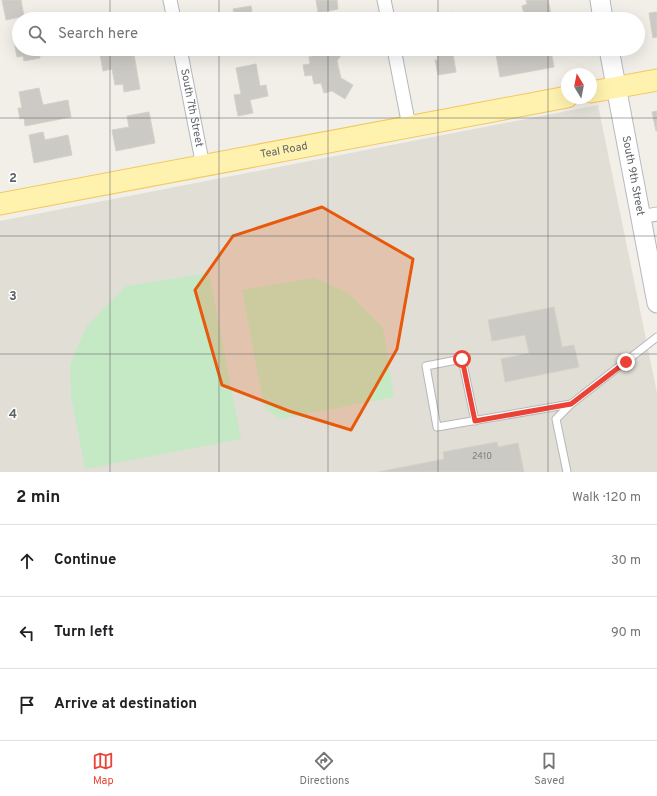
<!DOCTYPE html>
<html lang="en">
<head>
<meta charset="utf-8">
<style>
	:root { --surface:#fff; --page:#f6f6f6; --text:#202124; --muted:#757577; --line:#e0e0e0; --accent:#ea4335 }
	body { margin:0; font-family:Overpass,sans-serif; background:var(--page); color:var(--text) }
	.compass { position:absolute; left:561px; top:68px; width:36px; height:36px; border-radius:50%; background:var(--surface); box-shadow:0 4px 16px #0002; rotate:350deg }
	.stop { position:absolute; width:12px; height:12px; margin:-9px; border:3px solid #ea4335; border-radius:50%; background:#fff }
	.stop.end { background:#ea4335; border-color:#fff; box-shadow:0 1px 4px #0008 }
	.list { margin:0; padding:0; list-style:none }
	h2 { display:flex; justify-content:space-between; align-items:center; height:52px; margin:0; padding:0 16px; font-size:17px }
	h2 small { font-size:13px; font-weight:400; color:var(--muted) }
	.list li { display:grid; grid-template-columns:26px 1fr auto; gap:12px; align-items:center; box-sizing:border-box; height:72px; padding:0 16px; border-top:1px solid var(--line) }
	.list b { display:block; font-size:15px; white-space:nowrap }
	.list em { font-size:13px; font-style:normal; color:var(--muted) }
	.icon { flex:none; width:22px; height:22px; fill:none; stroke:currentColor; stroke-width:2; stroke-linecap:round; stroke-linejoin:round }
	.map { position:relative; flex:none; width:657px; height:472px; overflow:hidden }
	.search { position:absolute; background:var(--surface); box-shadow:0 4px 16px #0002; left:12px; right:12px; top:12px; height:44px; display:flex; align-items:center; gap:10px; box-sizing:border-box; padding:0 14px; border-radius:22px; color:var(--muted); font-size:15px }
	.sheet { height:268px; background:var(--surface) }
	nav { display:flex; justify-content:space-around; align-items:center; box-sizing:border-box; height:56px; border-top:1px solid var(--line); background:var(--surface); font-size:11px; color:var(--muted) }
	nav a { display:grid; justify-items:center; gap:2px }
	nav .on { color:var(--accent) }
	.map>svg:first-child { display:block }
</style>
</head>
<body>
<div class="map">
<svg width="657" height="472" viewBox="0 0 657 472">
	<rect width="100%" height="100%" fill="#f1efe8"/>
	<!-- education -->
	<path fill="#e1ded6" d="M598,105L657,393V472H0V221Z"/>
	<!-- green -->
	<path fill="#c5e8c5" d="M209,273L241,439L85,469L71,395L70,365L86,327L126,286Z
		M313,278L347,292L383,328L394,397L280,419L264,407L242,290Z"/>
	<!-- building -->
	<path fill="#cccac5" stroke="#d6d1c6" d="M2,0H21L24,16L6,20Z
		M316,0H337L338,9L318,13Z
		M526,0H548L552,19L525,18L522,6L527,4Z
		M251,6L253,19H220L234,17L233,9Z
		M452,12L454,19H433L432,15Z
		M657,12V37L653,38L649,13Z
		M19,35V49H39L40,58L24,61L23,56L17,57L13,36Z
		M114,49H133L140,89L124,92L123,84L115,85L112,69L103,71L100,54L114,51Z
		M320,49H345L337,61L341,78L353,85L345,99L332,91L324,93L321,83L314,84L312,75L305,76L303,65L310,64L309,57L316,55Z
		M433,49H459L460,53L453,54L456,72L438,75L435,60H438L436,50Z
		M495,49H508L509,55L538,49L558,50L551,51L554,67L500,77Z
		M256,64L260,86L266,85L268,96L250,100L253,113L238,116L234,95L241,94L236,68Z
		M39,88L43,105L68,100L71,117L25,126L24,118L20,119L18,108H22L19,92Z
		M657,111V131H656L652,112Z
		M149,112L155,143L116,151L112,130L129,127L127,116Z
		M43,132L45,140L68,135L72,155L34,163L29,135Z
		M554,307L562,347L574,345L579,367L505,382L501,359L529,353L525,335L492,341L488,320Z
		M497,442L498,447L518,443L524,472H378L444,459L443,452Z"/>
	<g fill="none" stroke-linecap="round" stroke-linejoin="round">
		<defs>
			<path id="lane" d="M475,421L462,359L426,366L437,427L571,404
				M567,472L556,419L571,404L657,337"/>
			<g id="street">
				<path d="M170,0L174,19"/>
				<path d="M384,0L388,19"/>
				<path id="s1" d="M180,49L203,166"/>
				<path d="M394,49L409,126"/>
				<path d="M641,217L657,214"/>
			</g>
			<g id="secondary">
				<path d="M600,0L603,19"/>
				<path id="s2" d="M609,49L657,303"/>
			</g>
			<g id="primary">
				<path d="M591,92L657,80"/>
				<path id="s3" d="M0,204L567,97"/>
			</g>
		</defs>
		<!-- lane casing -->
		<use href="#lane" stroke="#b5b8bc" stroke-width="9"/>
		<!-- street casing -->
		<use href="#street" stroke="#b5b8bc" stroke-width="15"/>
		<!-- secondary casing -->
		<use href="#secondary" stroke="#b6babf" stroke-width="21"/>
		<!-- primary casing -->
		<use href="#primary" stroke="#f2c960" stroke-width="23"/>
		<!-- lane -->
		<use href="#lane" stroke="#fff" stroke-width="7"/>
		<!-- street -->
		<use href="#street" stroke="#fff" stroke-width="13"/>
		<!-- secondary -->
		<use href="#secondary" stroke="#fff" stroke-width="19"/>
		<!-- primary -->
		<use href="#primary" stroke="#fff2af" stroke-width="21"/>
	</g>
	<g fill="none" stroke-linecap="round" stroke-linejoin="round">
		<!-- route -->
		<path stroke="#ea4335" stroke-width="5" d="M462,359L475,421L571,404L626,362"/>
	</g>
	<!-- marked area -->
	<path fill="#e8590c" fill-opacity="0.2" stroke="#e8590c" stroke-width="3" stroke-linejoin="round" d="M322,207L413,259L397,349L351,430L289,411L222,385L195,290L233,236Z"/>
	<!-- grid -->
	<path fill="none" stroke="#5f6368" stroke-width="1" stroke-opacity="0.55" d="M110,0V19M219,0V19M328,0V19M438,0V19M548,0V19M110,49V472M219,49V472M328,49V472M438,49V472M548,49V472M0,118H657M0,236H657M0,354H657"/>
	<g text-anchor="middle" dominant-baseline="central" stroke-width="3" stroke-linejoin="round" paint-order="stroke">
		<!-- number labels -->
		<g font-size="9" fill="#7a7d7f">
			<text x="482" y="456">2410</text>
		</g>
		<!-- street labels -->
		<g font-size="11" fill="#5f6368" stroke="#fff">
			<text stroke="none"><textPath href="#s1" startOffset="60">South 7th Street</textPath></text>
			<text stroke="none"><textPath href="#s3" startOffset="289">Teal Road</textPath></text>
			<text stroke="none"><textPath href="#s2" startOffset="129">South 9th Street</textPath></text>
		</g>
	</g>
	<g font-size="13" text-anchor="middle" font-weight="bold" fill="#5f6368" stroke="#fff" stroke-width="3" stroke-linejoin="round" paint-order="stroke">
		<text x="13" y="182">2</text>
		<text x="13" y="300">3</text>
		<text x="13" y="418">4</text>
	</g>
</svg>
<svg class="compass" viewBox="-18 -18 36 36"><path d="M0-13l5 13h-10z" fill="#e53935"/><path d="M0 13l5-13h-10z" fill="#757577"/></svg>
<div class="stop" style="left:462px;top:359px"></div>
<div class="stop end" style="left:626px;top:362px"></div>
<div class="search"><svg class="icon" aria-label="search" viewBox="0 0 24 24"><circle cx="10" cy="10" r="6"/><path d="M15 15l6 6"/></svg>Search here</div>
</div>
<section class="sheet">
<h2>2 min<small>Walk · 120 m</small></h2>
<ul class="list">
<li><svg class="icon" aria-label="ahead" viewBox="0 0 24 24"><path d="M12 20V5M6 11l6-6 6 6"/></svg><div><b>Continue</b></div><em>30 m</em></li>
<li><svg class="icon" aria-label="left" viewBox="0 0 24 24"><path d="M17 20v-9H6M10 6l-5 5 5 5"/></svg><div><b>Turn left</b></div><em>90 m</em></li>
<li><svg class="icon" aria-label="arrive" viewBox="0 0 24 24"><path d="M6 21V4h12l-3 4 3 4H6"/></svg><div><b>Arrive at destination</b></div></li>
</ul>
</section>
<nav>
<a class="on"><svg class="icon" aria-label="map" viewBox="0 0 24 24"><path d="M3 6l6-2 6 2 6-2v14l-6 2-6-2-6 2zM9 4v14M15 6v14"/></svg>Map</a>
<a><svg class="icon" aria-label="directions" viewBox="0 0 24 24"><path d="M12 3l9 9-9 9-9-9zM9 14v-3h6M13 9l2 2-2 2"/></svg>Directions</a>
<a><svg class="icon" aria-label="saved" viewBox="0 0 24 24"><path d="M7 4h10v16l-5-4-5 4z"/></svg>Saved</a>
</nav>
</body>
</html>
